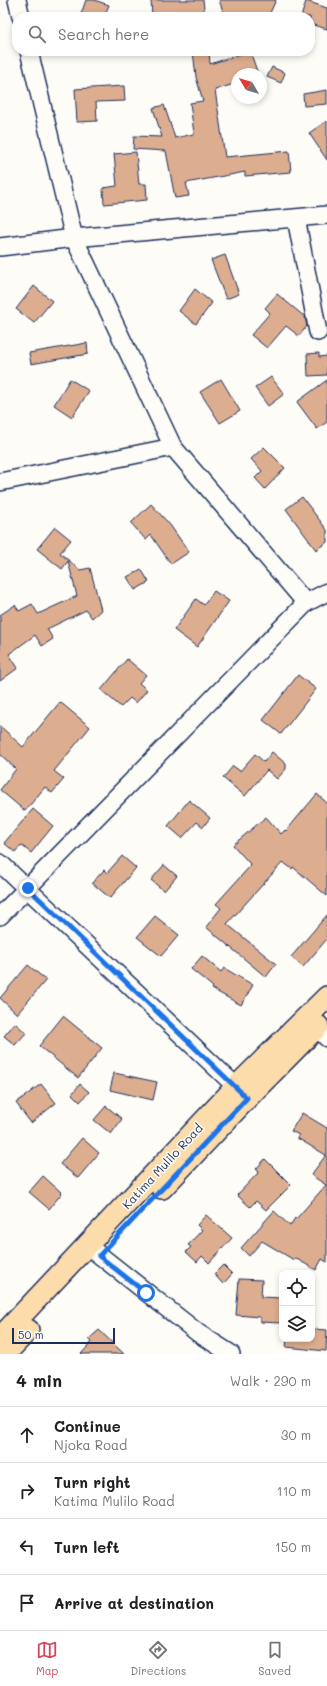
<!DOCTYPE html>
<html lang="en">
<head>
<meta charset="utf-8">
<style>
	:root { --surface:#fff; --page:#f2f2f2; --text:#202124; --muted:#757577; --line:#e0e0e0; --accent:#d1495b }
	body { margin:0; font-family:Mali,sans-serif; background:var(--page); color:var(--text) }
	.controls { position:absolute; right:12px; bottom:12px; display:grid; overflow:hidden; border-radius:8px; box-shadow:0 2px 6px #0003 }
	.controls button { width:36px; height:36px; display:grid; place-items:center; padding:0; border:0; border-bottom:1px solid var(--line); background:var(--surface); color:var(--text); font:20px sans-serif }
	.compass { position:absolute; left:231px; top:68px; width:36px; height:36px; border-radius:50%; background:var(--surface); box-shadow:0 2px 6px #0003; rotate:308deg }
	.scale { position:absolute; left:12px; bottom:10px; width:103px; box-sizing:border-box; padding-left:4px; border:2px solid #1b2f5e; border-top:0; font-size:11px; line-height:14px; white-space:nowrap; color:#1b2f5e; -webkit-text-stroke:3px #fdfcf7; paint-order:stroke }
	.stop { position:absolute; width:12px; height:12px; margin:-9px; border:3px solid #1a73e8; border-radius:50%; background:#fff }
	.stop.end { background:#1a73e8; border-color:#fff; box-shadow:0 1px 4px #0008 }
	.list { margin:0; padding:0; list-style:none }
	h2 { display:flex; justify-content:space-between; align-items:center; height:52px; margin:0; padding:0 16px; font-size:17px }
	h2 small { font-size:13px; font-weight:400; color:var(--muted) }
	.list li { display:grid; grid-template-columns:26px 1fr auto; gap:12px; align-items:center; box-sizing:border-box; height:56px; padding:0 16px; border-top:1px solid var(--line) }
	.list b { display:block; font-size:15px; white-space:nowrap }
	.list p { margin:0; font-size:13px; white-space:nowrap; color:var(--muted) }
	.list em { font-size:13px; font-style:normal; color:var(--muted) }
	.icon { flex:none; width:22px; height:22px; fill:none; stroke:currentColor; stroke-width:2; stroke-linecap:round; stroke-linejoin:round }
	.map { position:relative; flex:none; width:327px; height:1354px; overflow:hidden }
	.search { position:absolute; background:var(--surface); box-shadow:0 2px 6px #0003; left:12px; right:12px; top:12px; height:44px; display:flex; align-items:center; gap:10px; box-sizing:border-box; padding:0 14px; border-radius:16px; color:var(--muted); font-size:15px }
	.sheet { height:276px; background:var(--surface) }
	nav { display:flex; justify-content:space-around; align-items:center; box-sizing:border-box; height:56px; border-top:1px solid var(--line); background:var(--surface); font-size:11px; color:var(--muted) }
	nav a { display:grid; justify-items:center; gap:2px }
	nav .on { color:var(--accent) }
	.map>svg:first-child { display:block }
</style>
</head>
<body>
<div class="map">
<svg width="327" height="1354" viewBox="0 0 327 1354">
	<rect width="100%" height="100%" fill="#fdfcf7"/>
	<filter id="ink" filterUnits="userSpaceOnUse"><feTurbulence type="fractalNoise" baseFrequency=".025" numOctaves="2"/><feDisplacementMap in="SourceGraphic" scale="8" xChannelSelector="R" yChannelSelector="G"/><feConvolveMatrix kernelMatrix="1 2 1 2 8 2 1 2 1" color-interpolation-filters="sRGB"/></filter>
	<g filter="url(#ink)">
		<!-- building -->
		<path fill="#ddad8f" stroke="#1b2f5e" d="M86,0H94L109,5L104,17H80Z
			M151,0H203L205,17H152Z
			M219,0H276L268,17H225Z
			M306,1L327,8V29L310,24V17H301Z
			M193,51H209L210,64L250,51L258,74H237V83L215,90L225,157L289,151L291,172L245,176V172L186,183L189,196L175,198L166,151L133,149L134,136L162,137L153,108L164,105L175,138L194,134L190,103L203,101L196,77Z
			M272,67L285,73L281,83L267,77Z
			M124,86L125,101L96,102L97,121L77,122L75,89Z
			M327,90V104L304,106L303,94Z
			M327,121V160L309,133Z
			M136,152L139,184H146L147,200L104,204L103,188L117,186L114,154Z
			M225,255L239,294L226,299L211,260Z
			M34,286L52,301L34,323L16,309Z
			M195,289L212,303L196,324L179,311Z
			M277,294L305,317L307,326L299,336L286,326L267,348L251,335L270,313L265,308Z
			M87,343L88,354L31,364L29,353Z
			M319,353V357L327,356V375L308,376L307,354Z
			M271,377L284,394L268,406L255,388Z
			M70,379L89,391L72,417L54,405Z
			M221,379L240,411L220,423L200,392Z
			M327,380V422L317,429L297,402Z
			M264,447L285,468L265,489L255,478L262,471L251,459Z
			M302,497L327,530V542L316,550L286,509Z
			M151,504L170,525L189,552L171,564L151,535L146,540L131,523Z
			M55,527L71,540L60,553L80,570L90,568L101,610L92,618L86,610L47,629L53,639L42,646L35,635L9,654L18,668L0,681V615L15,605L19,611L32,604L38,614L77,596L68,561L62,569L37,549Z
			M141,569L149,582L135,590L127,577Z
			M214,591L229,601L197,647L174,630L196,599L204,605Z
			M127,659L146,675L139,683L147,690L136,703L130,698L121,707L101,690Z
			M298,675L316,689L281,734L263,720Z
			M60,702L90,727L54,771L64,779L52,793L45,787L25,811L0,790L16,769L0,754V726L23,747Z
			M272,752L286,764V769L277,779L267,770L245,796L223,778L233,766L240,771L255,754L264,762Z
			M317,794L327,803V896L293,867L292,869L283,862L227,924L276,964L266,977L206,927L221,908L216,904L251,865L233,845L266,817L281,834L285,830L286,831Z
			M189,800L210,818L203,827L197,822L182,838L168,826Z
			M33,809L53,826L31,853L21,845L15,852L4,843Z
			M122,856L136,868L110,898L92,883L104,870L107,873Z
			M164,865L177,876L164,891L151,880Z
			M327,915V939L303,967L291,957Z
			M155,916L179,935L161,956L137,937Z
			M202,956L221,972L224,968L253,985L241,1005L212,989L213,987L191,969Z
			M28,965L46,980L17,1014L0,998Z
			M63,1016L102,1048L78,1078L39,1046Z
			M15,1023L26,1033L15,1045L4,1036Z
			M114,1073L157,1082L153,1100L110,1090Z
			M41,1084L56,1103L31,1123L16,1103Z
			M80,1084L89,1092L80,1102L72,1094Z
			M106,1106L122,1119L111,1134L94,1120Z
			M302,1113L327,1128V1262L322,1259L316,1270L295,1258L294,1260L262,1241L249,1256L241,1248L274,1211L290,1226L295,1218L296,1219L326,1185L311,1175L326,1155L297,1138L299,1135L291,1131Z
			M82,1138L99,1153L78,1178L60,1164Z
			M265,1159L291,1185L266,1210L256,1201L250,1207L237,1195L259,1172L256,1169Z
			M43,1176L62,1193L49,1209L29,1192Z
			M206,1215L232,1238L209,1263L202,1256L197,1262L186,1252L191,1247L188,1245L202,1230L197,1225Z
			M223,1265L232,1274L223,1284L214,1274Z
			M239,1279L262,1280L261,1297L282,1298V1323L260,1322V1317L236,1315Z
			M312,1329L327,1330L326,1351L286,1347L287,1339H312Z
			M99,1330L124,1354H81L92,1342L89,1339Z"/>
		<g fill="none" stroke-linecap="round" stroke-linejoin="round">
			<defs>
				<path id="minor" d="M17,0L21,17
					M29,51L74,238L173,447L306,603
					M296,218L318,332
					M0,247L74,238L327,215
					M0,482L173,447
					M0,863L245,1095
					M0,916L306,603L327,592
					M317,1027L327,1038
					M88,1246L198,1333L231,1354"/>
				<path id="major" d="M162,1188L247,1098L318,1026
					M0,1338L236,1087L327,997
					M5,1354L28,1330"/>
			</defs>
			<!-- minor casing -->
			<use href="#minor" stroke="#1b2f5e" stroke-width="20"/>
			<!-- major casing -->
			<use href="#major" stroke="#1b2f5e" stroke-width="24"/>
			<!-- minor -->
			<use href="#minor" stroke="#fdfcf7" stroke-width="17"/>
			<!-- major -->
			<use href="#major" stroke="#fddcac" stroke-width="21"/>
		</g>
	</g>
	<g fill="none" stroke-linecap="round" stroke-linejoin="round" filter="url(#ink)">
		<!-- route -->
		<path stroke="#1a73e8" stroke-width="5" d="M28,888L247,1098L99,1256L146,1293"/>
	</g>
	<g text-anchor="middle" dominant-baseline="central" stroke-width="3" stroke-linejoin="round" paint-order="stroke">
		<!-- street labels -->
		<g font-size="12" fill="#1b2f5e" stroke="#fdfcf7">
			<text transform="translate(162 1166) rotate(-47)">Katima Mulilo Road</text>
		</g>
	</g>
</svg>
<div class="controls">
<button><svg class="icon" aria-label="locate" viewBox="0 0 24 24"><circle cx="12" cy="12" r="6"/><path d="M12 2v4M12 18v4M2 12h4M18 12h4"/></svg></button>
<button><svg class="icon" aria-label="layers" viewBox="0 0 24 24"><path d="M12 4l9 5-9 5-9-5zM3 14l9 5 9-5"/></svg></button>
</div>
<svg class="compass" viewBox="-18 -18 36 36"><path d="M0-13l5 13h-10z" fill="#e53935"/><path d="M0 13l5-13h-10z" fill="#757577"/></svg>
<div class="scale">50 m</div>
<div class="stop" style="left:146px;top:1293px"></div>
<div class="stop end" style="left:28px;top:888px"></div>
<div class="search"><svg class="icon" aria-label="search" viewBox="0 0 24 24"><circle cx="10" cy="10" r="6"/><path d="M15 15l6 6"/></svg>Search here</div>
</div>
<section class="sheet">
<h2>4 min<small>Walk · 290 m</small></h2>
<ul class="list">
<li><svg class="icon" aria-label="ahead" viewBox="0 0 24 24"><path d="M12 20V5M6 11l6-6 6 6"/></svg><div><b>Continue</b><p>Njoka Road</p></div><em>30 m</em></li>
<li><svg class="icon" aria-label="right" viewBox="0 0 24 24"><path d="M7 20v-9h11M14 6l5 5-5 5"/></svg><div><b>Turn right</b><p>Katima Mulilo Road</p></div><em>110 m</em></li>
<li><svg class="icon" aria-label="left" viewBox="0 0 24 24"><path d="M17 20v-9H6M10 6l-5 5 5 5"/></svg><div><b>Turn left</b></div><em>150 m</em></li>
<li><svg class="icon" aria-label="arrive" viewBox="0 0 24 24"><path d="M6 21V4h12l-3 4 3 4H6"/></svg><div><b>Arrive at destination</b></div></li>
</ul>
</section>
<nav>
<a class="on"><svg class="icon" aria-label="map" viewBox="0 0 24 24"><path d="M3 6l6-2 6 2 6-2v14l-6 2-6-2-6 2zM9 4v14M15 6v14"/></svg>Map</a>
<a><svg class="icon" aria-label="directions" viewBox="0 0 24 24"><path d="M12 3l9 9-9 9-9-9zM9 14v-3h6M13 9l2 2-2 2"/></svg>Directions</a>
<a><svg class="icon" aria-label="saved" viewBox="0 0 24 24"><path d="M7 4h10v16l-5-4-5 4z"/></svg>Saved</a>
</nav>
</body>
</html>
